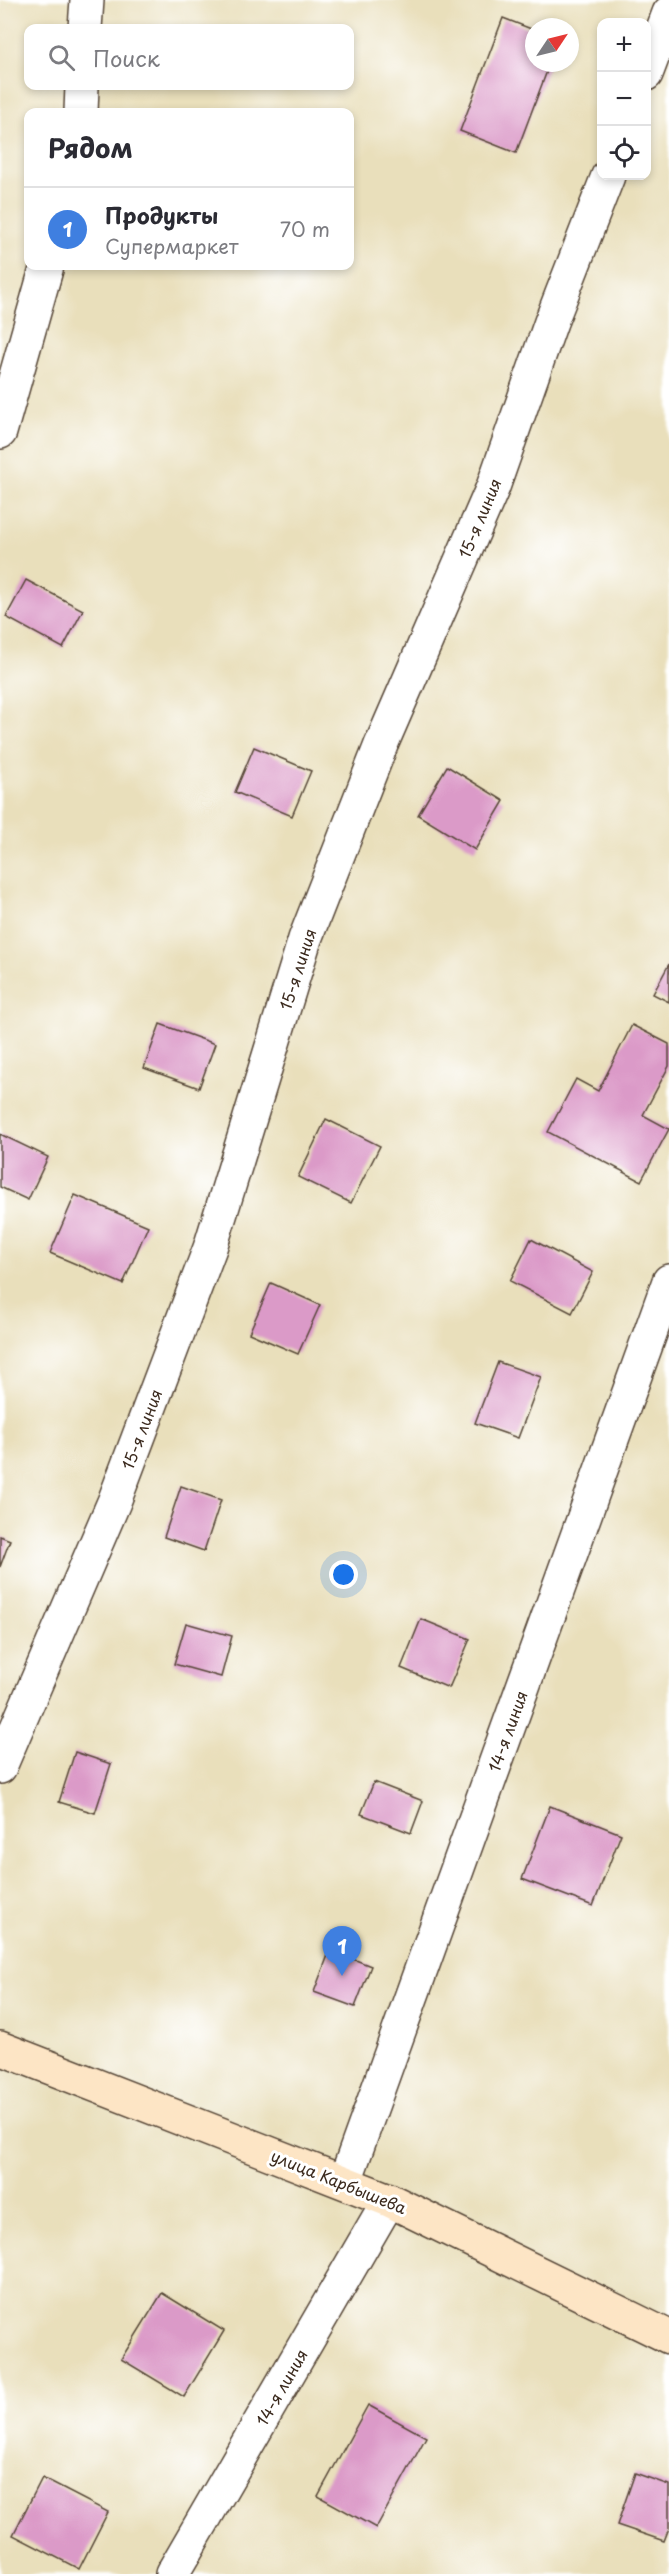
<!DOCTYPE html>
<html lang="ru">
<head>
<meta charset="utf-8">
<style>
	:root { --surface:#fff; --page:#f2f2f3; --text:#2b2b33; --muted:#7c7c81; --line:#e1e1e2; --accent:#db2777 }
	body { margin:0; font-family:"Playpen Sans",sans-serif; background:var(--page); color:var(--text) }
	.controls { position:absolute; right:18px; top:18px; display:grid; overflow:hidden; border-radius:12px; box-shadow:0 3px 9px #0003 }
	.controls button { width:54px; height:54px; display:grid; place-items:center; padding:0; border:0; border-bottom:2px solid var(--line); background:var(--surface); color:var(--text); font:30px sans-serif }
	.compass { position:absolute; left:525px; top:18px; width:54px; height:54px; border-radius:50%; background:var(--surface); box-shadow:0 3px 9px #0003; rotate:55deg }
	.you { position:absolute; left:344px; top:1575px; width:21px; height:21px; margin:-15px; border:4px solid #fff; border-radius:50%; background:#1a73e8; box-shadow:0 0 0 9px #1a73e833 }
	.badge { display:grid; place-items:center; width:39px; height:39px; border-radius:50%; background:var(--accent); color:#fff; font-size:20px; font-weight:700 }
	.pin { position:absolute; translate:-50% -50px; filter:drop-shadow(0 2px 3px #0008) }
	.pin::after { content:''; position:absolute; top:32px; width:21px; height:18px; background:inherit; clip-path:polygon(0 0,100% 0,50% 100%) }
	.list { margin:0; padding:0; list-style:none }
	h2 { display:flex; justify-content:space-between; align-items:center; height:78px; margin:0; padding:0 24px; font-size:26px }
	h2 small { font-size:20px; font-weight:400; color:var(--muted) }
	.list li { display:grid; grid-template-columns:39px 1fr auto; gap:18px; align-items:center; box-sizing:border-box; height:84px; padding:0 24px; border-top:2px solid var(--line) }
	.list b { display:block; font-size:22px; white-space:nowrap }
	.list p { margin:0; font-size:20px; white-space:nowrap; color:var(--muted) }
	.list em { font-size:20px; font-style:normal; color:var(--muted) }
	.icon { flex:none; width:33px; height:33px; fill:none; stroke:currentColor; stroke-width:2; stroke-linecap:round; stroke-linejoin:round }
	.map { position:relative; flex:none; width:669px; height:2574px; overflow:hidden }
	.search { position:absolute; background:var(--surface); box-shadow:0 3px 9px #0003; left:24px; top:24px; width:330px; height:66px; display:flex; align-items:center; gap:15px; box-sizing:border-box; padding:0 21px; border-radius:12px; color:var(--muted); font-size:22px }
	.panel { position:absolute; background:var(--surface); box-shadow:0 3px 9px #0003; left:24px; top:108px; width:330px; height:162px; border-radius:12px }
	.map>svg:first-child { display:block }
</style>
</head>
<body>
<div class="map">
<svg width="669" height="2574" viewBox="0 0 669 2574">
	<rect width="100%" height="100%" fill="#fff"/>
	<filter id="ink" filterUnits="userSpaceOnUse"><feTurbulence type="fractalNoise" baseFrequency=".0167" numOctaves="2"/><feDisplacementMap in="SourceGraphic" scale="12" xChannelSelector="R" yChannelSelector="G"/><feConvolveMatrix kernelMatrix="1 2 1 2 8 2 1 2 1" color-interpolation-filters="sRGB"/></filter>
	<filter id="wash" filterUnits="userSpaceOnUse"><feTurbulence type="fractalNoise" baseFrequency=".008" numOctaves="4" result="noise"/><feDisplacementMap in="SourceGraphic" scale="24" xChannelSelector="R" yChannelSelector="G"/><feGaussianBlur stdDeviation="1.35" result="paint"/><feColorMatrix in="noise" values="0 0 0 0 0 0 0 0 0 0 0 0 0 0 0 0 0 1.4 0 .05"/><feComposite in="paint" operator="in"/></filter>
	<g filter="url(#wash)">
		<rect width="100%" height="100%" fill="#e9dfbb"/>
		<g id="blocks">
			<!-- building -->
			<path fill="#db9ac8" d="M503,18L534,30V63H550L516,153L460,131Z
				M26,580L83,610L63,648L6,617Z
				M254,747L311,771L292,816L235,792Z
				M447,766L504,801L475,850L418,815Z
				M669,964V1002L653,994Z
				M160,1024L215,1044L199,1088L144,1068Z
				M632,1025L669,1044V1066L643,1115L669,1129L641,1181L548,1132L576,1079L598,1091Z
				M326,1119L380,1146L351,1203L298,1177Z
				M0,1134L48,1157L28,1200L0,1187Z
				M75,1195L148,1226L123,1284L50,1253Z
				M531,1239L593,1272L572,1313L510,1281Z
				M271,1283L320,1305L298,1354L249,1333Z
				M498,1362L541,1377L518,1438L475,1423Z
				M181,1486L221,1500L204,1551L164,1537Z
				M0,1536L10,1540L0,1567Z
				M421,1619L470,1639L449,1688L401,1668Z
				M186,1623L232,1636L221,1677L174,1664Z
				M75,1752L111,1764L95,1813L59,1802Z
				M374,1782L423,1801L411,1833L361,1814Z
				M550,1806L621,1834L593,1906L522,1879Z
				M330,1950L371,1966L355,2007L314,1992Z
				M162,2293L224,2331L184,2397L121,2359Z
				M368,2405L426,2437L376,2528L318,2496Z
				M635,2473L669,2485V2528L664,2541L617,2525Z
				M42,2478L108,2512L79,2569L13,2535Z"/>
		</g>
	</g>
	<g filter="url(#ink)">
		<use href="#blocks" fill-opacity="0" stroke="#554536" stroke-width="1.5"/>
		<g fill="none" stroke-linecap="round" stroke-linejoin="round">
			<defs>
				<path id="street" d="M85,28L87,0
					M646,74L669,13
					M81,112L82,86
					M0,432L47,266
					M0,1767L114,1502L210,1248L305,939L381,745L493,487L551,322L608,176
					M345,2181L669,1281
					M172,2574L389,2200"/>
				<path id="secondary" d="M0,2048L389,2200L669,2337"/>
			</defs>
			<!-- street casing -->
			<use href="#street" stroke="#554536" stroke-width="36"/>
			<!-- secondary casing -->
			<use href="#secondary" stroke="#554536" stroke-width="36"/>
			<!-- street -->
			<use href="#street" stroke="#fff" stroke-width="33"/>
			<!-- secondary -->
			<use href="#secondary" stroke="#fde5c5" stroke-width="33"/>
		</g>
	</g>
	<g text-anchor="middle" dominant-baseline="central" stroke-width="6" stroke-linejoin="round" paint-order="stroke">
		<!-- street labels -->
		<g font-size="16" fill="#3b2a1e" stroke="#fff">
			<text transform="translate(479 518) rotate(-67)">15-я линия</text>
			<text transform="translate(297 969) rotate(-72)">15-я линия</text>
			<text transform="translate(141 1429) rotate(-69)">15-я линия</text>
			<text transform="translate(507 1731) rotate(-70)">14-я линия</text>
			<text transform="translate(339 2181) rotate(22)">улица Карбышева</text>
			<text transform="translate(281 2387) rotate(-60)">14-я линия</text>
		</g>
	</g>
</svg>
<div class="controls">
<button>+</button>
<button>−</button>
<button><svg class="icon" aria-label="locate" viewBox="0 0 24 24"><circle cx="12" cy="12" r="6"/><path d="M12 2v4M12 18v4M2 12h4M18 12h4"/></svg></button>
</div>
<svg class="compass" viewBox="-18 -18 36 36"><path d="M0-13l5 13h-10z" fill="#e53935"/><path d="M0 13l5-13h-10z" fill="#7c7c81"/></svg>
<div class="you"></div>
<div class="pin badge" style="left:342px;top:1976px;background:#3f7fe0">1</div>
<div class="search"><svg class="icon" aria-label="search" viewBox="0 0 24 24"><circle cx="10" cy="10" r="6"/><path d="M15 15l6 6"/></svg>Поиск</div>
<section class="panel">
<h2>Рядом<small></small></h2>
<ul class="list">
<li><span class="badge" style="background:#3f7fe0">1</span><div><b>Продукты</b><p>Супермаркет</p></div><em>70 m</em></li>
</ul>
</section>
</div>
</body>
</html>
